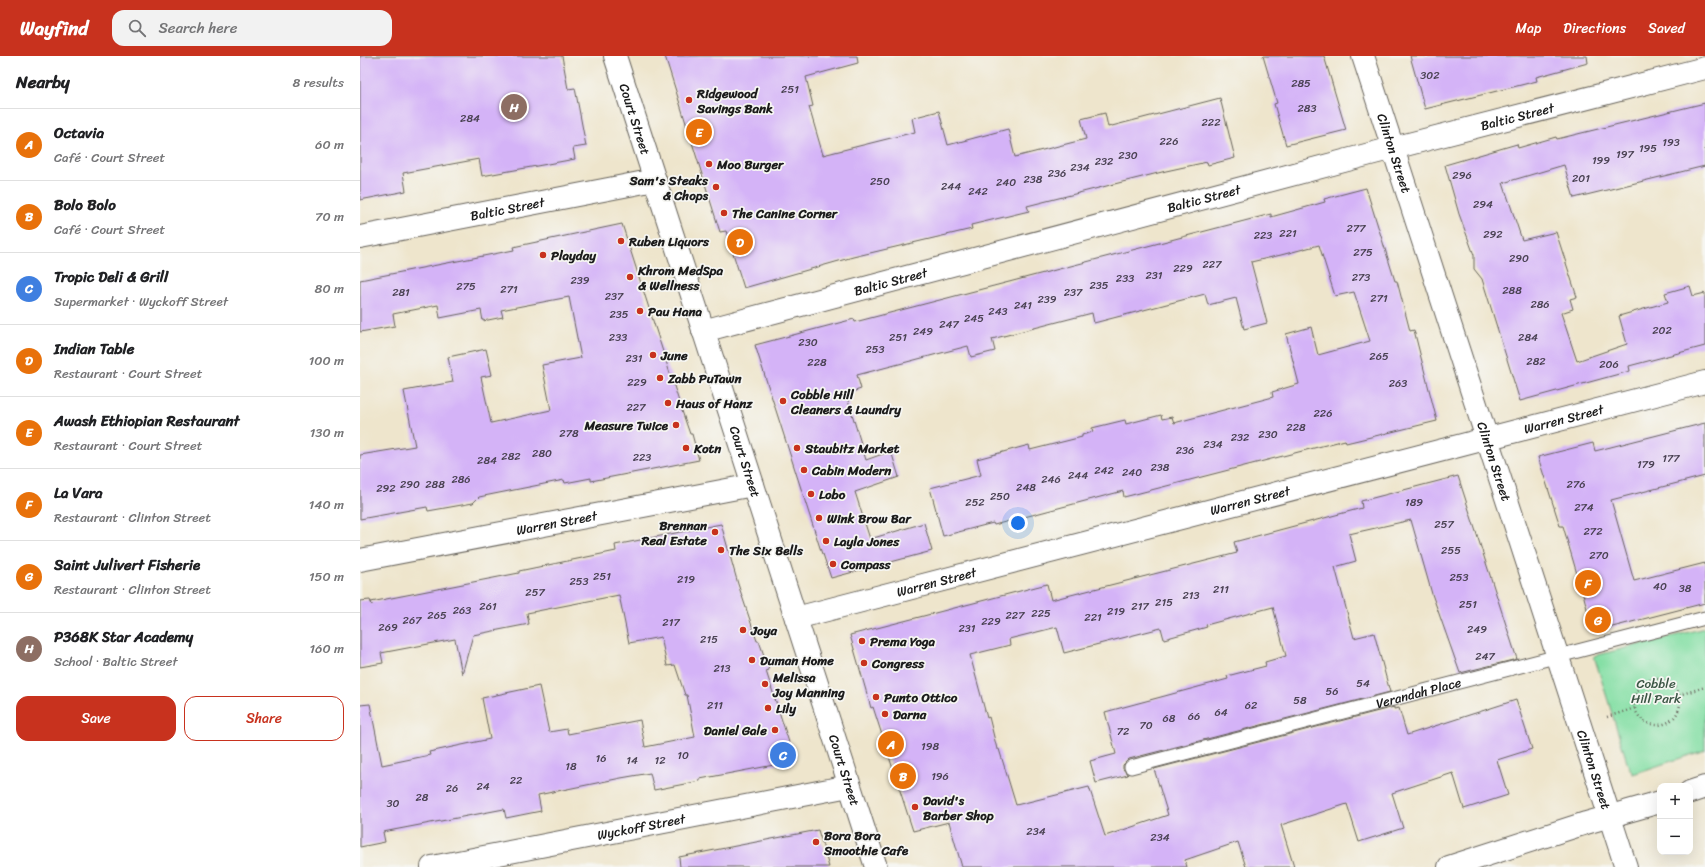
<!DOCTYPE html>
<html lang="en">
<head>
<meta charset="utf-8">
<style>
	:root { --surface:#fff; --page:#f2f2f2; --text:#202124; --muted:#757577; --line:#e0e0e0; --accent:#c8321e }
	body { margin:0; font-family:Sriracha,sans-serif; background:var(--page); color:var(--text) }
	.controls { position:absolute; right:12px; bottom:12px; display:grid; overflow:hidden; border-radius:8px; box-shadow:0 4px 16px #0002 }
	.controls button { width:36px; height:36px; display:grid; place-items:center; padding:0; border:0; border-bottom:1px solid var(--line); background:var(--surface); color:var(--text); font:20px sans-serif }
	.you { position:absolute; left:658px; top:467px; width:14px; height:14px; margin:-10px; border:3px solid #fff; border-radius:50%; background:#1a73e8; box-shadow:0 0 0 6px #1a73e833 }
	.badge { display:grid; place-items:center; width:26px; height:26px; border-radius:50%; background:var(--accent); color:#fff; font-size:13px; font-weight:700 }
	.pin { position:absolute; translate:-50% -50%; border:2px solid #fff; box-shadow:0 1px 4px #0006 }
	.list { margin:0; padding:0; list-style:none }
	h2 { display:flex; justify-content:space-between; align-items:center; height:52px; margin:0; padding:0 16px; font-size:17px }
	h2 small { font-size:13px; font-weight:400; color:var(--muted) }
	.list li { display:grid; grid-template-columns:26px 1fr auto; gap:12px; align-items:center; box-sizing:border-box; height:72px; padding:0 16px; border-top:1px solid var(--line) }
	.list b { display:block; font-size:15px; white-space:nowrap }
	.list p { margin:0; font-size:13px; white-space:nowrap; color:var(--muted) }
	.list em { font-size:13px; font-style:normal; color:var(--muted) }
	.actions { display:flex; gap:8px; padding:12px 16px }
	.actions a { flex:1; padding:9px 0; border:1px solid var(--accent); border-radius:12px; text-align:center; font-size:14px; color:var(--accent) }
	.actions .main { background:var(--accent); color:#fff }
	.icon { flex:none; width:22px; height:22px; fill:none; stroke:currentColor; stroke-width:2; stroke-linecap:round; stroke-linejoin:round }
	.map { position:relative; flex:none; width:1345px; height:811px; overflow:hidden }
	header { display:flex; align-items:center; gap:24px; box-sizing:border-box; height:56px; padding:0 20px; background:var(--accent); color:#fff }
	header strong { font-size:19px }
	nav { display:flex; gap:22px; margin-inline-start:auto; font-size:14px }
	.search { width:280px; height:36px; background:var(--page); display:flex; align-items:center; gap:10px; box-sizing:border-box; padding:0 14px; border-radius:12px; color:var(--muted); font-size:15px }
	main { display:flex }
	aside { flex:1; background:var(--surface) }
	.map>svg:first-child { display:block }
</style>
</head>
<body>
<header>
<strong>Wayfind</strong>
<div class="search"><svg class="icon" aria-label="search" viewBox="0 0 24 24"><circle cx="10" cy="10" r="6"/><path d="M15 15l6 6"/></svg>Search here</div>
<nav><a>Map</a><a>Directions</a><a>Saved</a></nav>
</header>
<main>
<aside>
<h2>Nearby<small>8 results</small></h2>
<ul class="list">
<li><span class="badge" style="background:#e8710a">A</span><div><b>Octavia</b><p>Café · Court Street</p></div><em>60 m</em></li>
<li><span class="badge" style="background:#e8710a">B</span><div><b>Bolo Bolo</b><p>Café · Court Street</p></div><em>70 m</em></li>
<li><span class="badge" style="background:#3f7fe0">C</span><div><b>Tropic Deli &amp; Grill</b><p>Supermarket · Wyckoff Street</p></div><em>80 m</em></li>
<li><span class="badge" style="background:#e8710a">D</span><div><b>Indian Table</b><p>Restaurant · Court Street</p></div><em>100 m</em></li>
<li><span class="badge" style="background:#e8710a">E</span><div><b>Awash Ethiopian Restaurant</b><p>Restaurant · Court Street</p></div><em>130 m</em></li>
<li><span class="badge" style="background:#e8710a">F</span><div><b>La Vara</b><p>Restaurant · Clinton Street</p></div><em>140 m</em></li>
<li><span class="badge" style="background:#e8710a">G</span><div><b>Saint Julivert Fisherie</b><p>Restaurant · Clinton Street</p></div><em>150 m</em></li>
<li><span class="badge" style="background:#8d6e63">H</span><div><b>P368K Star Academy</b><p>School · Baltic Street</p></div><em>160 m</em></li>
</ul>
<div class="actions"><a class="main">Save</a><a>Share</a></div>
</aside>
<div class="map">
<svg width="1345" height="811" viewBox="0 0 1345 811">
	<rect width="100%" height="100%" fill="#f6f6f2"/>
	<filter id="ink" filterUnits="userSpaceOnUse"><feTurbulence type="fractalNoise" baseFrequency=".025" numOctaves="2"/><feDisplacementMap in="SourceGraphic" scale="8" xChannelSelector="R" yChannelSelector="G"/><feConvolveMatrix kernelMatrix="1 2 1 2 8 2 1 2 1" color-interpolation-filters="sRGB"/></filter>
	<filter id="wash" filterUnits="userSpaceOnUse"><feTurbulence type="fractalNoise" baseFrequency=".012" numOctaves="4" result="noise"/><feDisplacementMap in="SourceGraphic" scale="16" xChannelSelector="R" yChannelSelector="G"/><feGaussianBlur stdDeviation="0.9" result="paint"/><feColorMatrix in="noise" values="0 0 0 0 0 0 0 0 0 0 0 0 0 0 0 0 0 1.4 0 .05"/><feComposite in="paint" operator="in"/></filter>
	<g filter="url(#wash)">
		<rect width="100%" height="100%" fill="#eee5cc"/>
		<!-- green -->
		<path fill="#85dfa5" stroke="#507e60" d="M1345,572V694L1273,718L1269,712L1234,600Z"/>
		<g id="blocks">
			<!-- building -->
			<path fill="#d4b3f7" d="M0,0H202L208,33L215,32L226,90L213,92L215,103L122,120L119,103L43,117L46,135L0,144Z
				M305,0H497L498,7L446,21L453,50L449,51L463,99L555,76L552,62L579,55L588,89L648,73L655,101L726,83L721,63L745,57L748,71L860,42L875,102L848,109L847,106L806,115L667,150L669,155L611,169L612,173L493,201L384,232L366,175L360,176Z
				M903,0H964L986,74L926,89L914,48L917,47Z
				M1050,0H1227L1228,7L1176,21L1177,25L1065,53Z
				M1345,47V110L1214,142L1204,109L1143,127L1162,184L1196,176L1217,241L1210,243L1213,253L1201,257L1217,305L1267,288L1259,260L1308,246L1305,237L1330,230L1333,240L1345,237V290L1269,310L1270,315L1160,345L1122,223L1114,213V199L1099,158L1085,109L1157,88L1158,92L1196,81L1197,83Z
				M1006,132L1035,225H1037L1050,275L1054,274L1077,365L986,387L985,384L764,441L763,435L634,469L633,467L583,480L570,432L621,419L617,403L669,389L670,394L722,381V379L733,376L732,372L765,364L766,368L801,359L802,363L812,361L814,367L913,341L912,336L939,328L926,278L951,271L958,299L1010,285L994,236L975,240L959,189L921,199L891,206L907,267L884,273L876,242L848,249L845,238L734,267L732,257L632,283L635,295L611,301L608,290L497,319L501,333L486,338L506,404L531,395L539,421L495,436L510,483L564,467L572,495L471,522L463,498H462L395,289L494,263L495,266L911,158V161L965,146L964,143Z
				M262,168L322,355L330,378H332L339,404L231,425V422L205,427L204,424L119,441L113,447L68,455L67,451L0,463V399L55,390L44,335L93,326L88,301L126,293L132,319L121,321L131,367L191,354L182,309L221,302L209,241L141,254L143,261L123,265L121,254L80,262L78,249L33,258L35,270L0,276V224L154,194L153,191Z
				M1345,367V420L1251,444L1274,525L1345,507V547L1233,576L1218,518H1217L1203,470H1200L1178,401L1233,387L1235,395Z
				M1098,420L1157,603L1100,617L1072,538L1051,464L989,478L996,505L975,511L994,582L1014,577L1030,636L769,703L763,709V713L768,719L736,727L730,705L756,698L745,656L868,623L867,620L906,610L905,606L926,600L913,551L846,569L847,571L804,583L801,572L704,597L697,571L649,583L650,589L610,599L627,662L629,661L637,693H639L656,749L729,731L745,780L808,759L794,713L1034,651V653L1039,652L1047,679L1156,644L1172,693L1137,704L1148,739L1104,753L1093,717L1032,737L1043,772L999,786L987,748L921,769L934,811H886L878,786L825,804L827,811H602L589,766L553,775L513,651L511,652L490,579L687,528L691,544L877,497L874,486L1002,452L1001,445Z
				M361,468L378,528L397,585H399L409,614L406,615L435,705L340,723V725L294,734L290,717L261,722L178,739L181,755L146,762L144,753L23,776L25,786L0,791V649L10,648L22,709L70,699L69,696L130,683L122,642L179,630L189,676L207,673L208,678L280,664L285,691L335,681L327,639H325L315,609L307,610L301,581L269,587L259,539L167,557L169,568L113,579L102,618L95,583L21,597L23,607L0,611V545L10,544L12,549L11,546L159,517V515L256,495L255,489Z
				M458,774L469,811H320L319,801Z"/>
		</g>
	</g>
	<g filter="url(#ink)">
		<use href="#blocks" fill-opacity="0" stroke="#66625a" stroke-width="1"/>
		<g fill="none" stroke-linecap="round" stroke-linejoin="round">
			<defs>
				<g id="service">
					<path id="s1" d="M771,711L1345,562"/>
				</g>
				<g id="minor">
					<path id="s2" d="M1003,0L1266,811"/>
					<path id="s3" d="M0,181L295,124"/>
					<path id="s4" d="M343,275L1010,98L1345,12"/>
					<path id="s5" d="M0,504L393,429"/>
					<path id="s6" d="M436,562L1345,326"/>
					<path d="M1330,736L1345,731"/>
					<path id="s7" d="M72,811L489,730"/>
					<path d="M1089,811L1226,767L1300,746"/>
				</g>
				<g id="tertiary">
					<path id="s8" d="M255,0L516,811"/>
				</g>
			</defs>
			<!-- service casing -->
			<use href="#service" stroke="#66625a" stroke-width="15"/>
			<!-- minor casing -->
			<use href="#minor" stroke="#66625a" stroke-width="24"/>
			<!-- tertiary casing -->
			<use href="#tertiary" stroke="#66625a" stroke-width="24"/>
			<!-- path -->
			<path stroke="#66625a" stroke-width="2.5" stroke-dasharray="1 3" stroke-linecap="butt" d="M1274 646a23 23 0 1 1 46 0a23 23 0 1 1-46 0Z
				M1319,639L1345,631
				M1247,661L1275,652"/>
			<!-- service -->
			<use href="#service" stroke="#fff" stroke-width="13"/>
			<!-- minor -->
			<use href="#minor" stroke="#fff" stroke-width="22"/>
			<!-- tertiary -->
			<use href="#tertiary" stroke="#fff" stroke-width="22"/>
		</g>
	</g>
	<!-- markers -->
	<g fill="#c8321e" stroke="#f6f6f2" stroke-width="1.5">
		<circle cx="329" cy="44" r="4"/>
		<circle cx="349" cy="108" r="4"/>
		<circle cx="356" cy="131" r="4"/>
		<circle cx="364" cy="157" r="4"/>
		<circle cx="261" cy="185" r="4"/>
		<circle cx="183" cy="199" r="4"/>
		<circle cx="270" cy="221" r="4"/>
		<circle cx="280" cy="255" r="4"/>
		<circle cx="293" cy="299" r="4"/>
		<circle cx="300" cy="322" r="4"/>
		<circle cx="423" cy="345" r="4"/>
		<circle cx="308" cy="347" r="4"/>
		<circle cx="316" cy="369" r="4"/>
		<circle cx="326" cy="392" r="4"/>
		<circle cx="437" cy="392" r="4"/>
		<circle cx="444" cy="414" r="4"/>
		<circle cx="451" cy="438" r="4"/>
		<circle cx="459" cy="462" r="4"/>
		<circle cx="355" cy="476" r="4"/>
		<circle cx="466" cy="485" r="4"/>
		<circle cx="361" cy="494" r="4"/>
		<circle cx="473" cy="508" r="4"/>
		<circle cx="383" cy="574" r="4"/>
		<circle cx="502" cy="585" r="4"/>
		<circle cx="392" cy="604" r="4"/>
		<circle cx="504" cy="607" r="4"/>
		<circle cx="405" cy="628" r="4"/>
		<circle cx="516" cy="641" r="4"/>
		<circle cx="408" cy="652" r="4"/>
		<circle cx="525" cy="658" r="4"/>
		<circle cx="415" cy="674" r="4"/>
		<circle cx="555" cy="751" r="4"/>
		<circle cx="456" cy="786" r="4"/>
	</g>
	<g text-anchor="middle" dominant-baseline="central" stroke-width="3.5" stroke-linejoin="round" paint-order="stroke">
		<!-- number labels -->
		<g font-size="11" fill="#4a4253">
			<text x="1070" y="19">302</text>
			<text x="941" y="27">285</text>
			<text x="430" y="33">251</text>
			<text x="947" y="52">283</text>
			<text x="110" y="62">284</text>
			<text x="851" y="66">222</text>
			<text x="809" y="85">226</text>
			<text x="1311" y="86">193</text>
			<text x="1288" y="92">195</text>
			<text x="1265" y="98">197</text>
			<text x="768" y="99">230</text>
			<text x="1241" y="104">199</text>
			<text x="744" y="105">232</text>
			<text x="720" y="111">234</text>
			<text x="697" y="117">236</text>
			<text x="1102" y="119">296</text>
			<text x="1221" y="122">201</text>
			<text x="673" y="123">238</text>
			<text x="520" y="125">250</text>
			<text x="646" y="126">240</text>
			<text x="591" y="130">244</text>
			<text x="618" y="135">242</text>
			<text x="1123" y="148">294</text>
			<text x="996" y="172">277</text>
			<text x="928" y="177">221</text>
			<text x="1133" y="178">292</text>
			<text x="903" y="179">223</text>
			<text x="1003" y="196">275</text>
			<text x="1159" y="202">290</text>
			<text x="852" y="208">227</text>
			<text x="823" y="212">229</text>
			<text x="794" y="219">231</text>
			<text x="1001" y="221">273</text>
			<text x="765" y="222">233</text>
			<text x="220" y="224">239</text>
			<text x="739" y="229">235</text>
			<text x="106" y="230">275</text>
			<text x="149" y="233">271</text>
			<text x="1152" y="234">288</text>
			<text x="41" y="236">281</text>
			<text x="713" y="236">237</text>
			<text x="254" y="240">237</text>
			<text x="1019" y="242">271</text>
			<text x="687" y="243">239</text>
			<text x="1180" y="248">286</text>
			<text x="663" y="249">241</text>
			<text x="638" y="255">243</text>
			<text x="259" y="258">235</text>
			<text x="614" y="262">245</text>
			<text x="589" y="268">247</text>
			<text x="1302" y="274">202</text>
			<text x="563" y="275">249</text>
			<text x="258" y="281">233</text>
			<text x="538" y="281">251</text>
			<text x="1168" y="281">284</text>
			<text x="448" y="286">230</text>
			<text x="515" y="293">253</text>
			<text x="1019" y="300">265</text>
			<text x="274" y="302">231</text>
			<text x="1176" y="305">282</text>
			<text x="457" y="306">228</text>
			<text x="1249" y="308">206</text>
			<text x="277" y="326">229</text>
			<text x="1038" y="327">263</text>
			<text x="276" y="351">227</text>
			<text x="963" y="357">226</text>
			<text x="936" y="371">228</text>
			<text x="209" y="377">278</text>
			<text x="908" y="378">230</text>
			<text x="880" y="381">232</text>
			<text x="853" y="388">234</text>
			<text x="825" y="394">236</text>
			<text x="182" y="397">280</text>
			<text x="151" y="400">282</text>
			<text x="282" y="401">223</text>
			<text x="1311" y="402">177</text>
			<text x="127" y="404">284</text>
			<text x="1286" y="408">179</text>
			<text x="800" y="411">238</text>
			<text x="744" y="414">242</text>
			<text x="772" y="416">240</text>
			<text x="718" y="419">244</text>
			<text x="101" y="423">286</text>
			<text x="691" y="423">246</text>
			<text x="50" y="428">290</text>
			<text x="75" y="428">288</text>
			<text x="1216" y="428">276</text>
			<text x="666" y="431">248</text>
			<text x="26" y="432">292</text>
			<text x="640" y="440">250</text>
			<text x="615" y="446">252</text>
			<text x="1054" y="446">189</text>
			<text x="1224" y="451">274</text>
			<text x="1084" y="468">257</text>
			<text x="1233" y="475">272</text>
			<text x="1091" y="494">255</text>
			<text x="1239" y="499">270</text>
			<text x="242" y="520">251</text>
			<text x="1099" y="521">253</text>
			<text x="326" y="523">219</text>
			<text x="219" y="525">253</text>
			<text x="1300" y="530">40</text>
			<text x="1325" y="532">38</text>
			<text x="861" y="533">211</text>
			<text x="175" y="536">257</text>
			<text x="831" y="539">213</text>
			<text x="804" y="546">215</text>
			<text x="1108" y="548">251</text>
			<text x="128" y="550">261</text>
			<text x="780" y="550">217</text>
			<text x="102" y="554">263</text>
			<text x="756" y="555">219</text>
			<text x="681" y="557">225</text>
			<text x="77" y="559">265</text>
			<text x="655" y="559">227</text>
			<text x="733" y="561">221</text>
			<text x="52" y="564">267</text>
			<text x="631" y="565">229</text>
			<text x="311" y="566">217</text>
			<text x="28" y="571">269</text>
			<text x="607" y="572">231</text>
			<text x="1117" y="573">249</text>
			<text x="349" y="583">215</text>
			<text x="1125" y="600">247</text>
			<text x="362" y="612">213</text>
			<text x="1003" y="627">54</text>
			<text x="972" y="635">56</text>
			<text x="940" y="644">58</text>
			<text x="355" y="649">211</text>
			<text x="891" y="649">62</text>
			<text x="861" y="656">64</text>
			<text x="834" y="660">66</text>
			<text x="809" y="662">68</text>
			<text x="786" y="669">70</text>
			<text x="763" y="675">72</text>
			<text x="570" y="690">198</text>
			<text x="323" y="699">10</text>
			<text x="241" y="702">16</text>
			<text x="272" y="704">14</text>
			<text x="300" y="704">12</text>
			<text x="211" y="710">18</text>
			<text x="580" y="720">196</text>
			<text x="156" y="724">22</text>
			<text x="123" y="730">24</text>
			<text x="92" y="732">26</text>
			<text x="62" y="741">28</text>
			<text x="33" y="747">30</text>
			<text x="676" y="775">234</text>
			<text x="800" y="781">234</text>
		</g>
		<!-- poi labels -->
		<g font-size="13" font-weight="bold" fill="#1c1c1c" stroke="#f6f6f2" text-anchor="start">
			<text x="337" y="37">Ridgewood<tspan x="337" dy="15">Savings Bank</tspan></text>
			<text x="357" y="108">Moo Burger</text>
			<text x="348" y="124" text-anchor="end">Sam's Steaks<tspan x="348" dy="15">&amp; Chops</tspan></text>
			<text x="372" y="157">The Canine Corner</text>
			<text x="269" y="185">Ruben Liquors</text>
			<text x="191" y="199">Playday</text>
			<text x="278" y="214">Khrom MedSpa<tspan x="278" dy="15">&amp; Wellness</tspan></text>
			<text x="288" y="255">Pau Hana</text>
			<text x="301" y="299">June</text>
			<text x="308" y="322">Zabb PuTawn</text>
			<text x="431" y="338">Cobble Hill<tspan x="431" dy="15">Cleaners &amp; Laundry</tspan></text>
			<text x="316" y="347">Haus of Hanz</text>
			<text x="308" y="369" text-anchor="end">Measure Twice</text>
			<text x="334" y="392">Kotn</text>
			<text x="445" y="392">Staubitz Market</text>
			<text x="452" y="414">Cabin Modern</text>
			<text x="459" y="438">Lobo</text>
			<text x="467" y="462">Wink Brow Bar</text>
			<text x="347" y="469" text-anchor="end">Brennan<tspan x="347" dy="15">Real Estate</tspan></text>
			<text x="474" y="485">Layla Jones</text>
			<text x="369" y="494">The Six Bells</text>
			<text x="481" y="508">Compass</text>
			<text x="391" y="574">Joya</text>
			<text x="510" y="585">Prema Yoga</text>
			<text x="400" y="604">Duman Home</text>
			<text x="512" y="607">Congress</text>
			<text x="413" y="621">Melissa<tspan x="413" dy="15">Joy Manning</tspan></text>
			<text x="524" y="641">Punto Ottico</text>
			<text x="416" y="652">Lily</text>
			<text x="533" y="658">Darna</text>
			<text x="407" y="674" text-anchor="end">Daniel Gale</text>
			<text x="563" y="744">David's<tspan x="563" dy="15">Barber Shop</tspan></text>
			<text x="464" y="779">Bora Bora<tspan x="464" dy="15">Smoothie Cafe</tspan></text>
		</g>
		<!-- street labels -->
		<g font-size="13" fill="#1c1c1c" stroke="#f6f6f2">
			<text stroke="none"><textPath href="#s4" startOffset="842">Baltic Street</textPath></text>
			<text stroke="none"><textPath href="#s8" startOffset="66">Court Street</textPath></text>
			<text stroke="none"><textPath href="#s2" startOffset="102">Clinton Street</textPath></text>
			<text stroke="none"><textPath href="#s4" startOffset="518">Baltic Street</textPath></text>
			<text stroke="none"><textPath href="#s3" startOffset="150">Baltic Street</textPath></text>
			<text stroke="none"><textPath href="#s4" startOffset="194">Baltic Street</textPath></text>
			<text stroke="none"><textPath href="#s6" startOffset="793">Warren Street</textPath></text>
			<text stroke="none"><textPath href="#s8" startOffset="426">Court Street</textPath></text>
			<text stroke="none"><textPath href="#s2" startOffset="426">Clinton Street</textPath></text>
			<text stroke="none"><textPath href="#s6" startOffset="469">Warren Street</textPath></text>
			<text stroke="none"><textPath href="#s5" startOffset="200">Warren Street</textPath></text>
			<text stroke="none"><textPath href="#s6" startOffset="145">Warren Street</textPath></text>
			<text stroke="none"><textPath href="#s1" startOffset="297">Verandah Place</textPath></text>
			<text stroke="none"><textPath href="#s8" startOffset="750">Court Street</textPath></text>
			<text stroke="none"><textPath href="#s2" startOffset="750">Clinton Street</textPath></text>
			<text stroke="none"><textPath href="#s7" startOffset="213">Wyckoff Street</textPath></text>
		</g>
		<!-- park labels -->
		<g font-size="13" fill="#3c5645" stroke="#f6f6f2">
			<text x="1296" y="627">Cobble<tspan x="1296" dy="15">Hill Park</tspan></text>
		</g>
	</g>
</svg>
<div class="controls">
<button>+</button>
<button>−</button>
</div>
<div class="you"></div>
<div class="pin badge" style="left:531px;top:688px;background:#e8710a">A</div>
<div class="pin badge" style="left:543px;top:720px;background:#e8710a">B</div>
<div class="pin badge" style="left:423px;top:699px;background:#3f7fe0">C</div>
<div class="pin badge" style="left:380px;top:186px;background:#e8710a">D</div>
<div class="pin badge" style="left:339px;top:76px;background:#e8710a">E</div>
<div class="pin badge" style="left:1228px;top:527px;background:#e8710a">F</div>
<div class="pin badge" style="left:1238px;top:564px;background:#e8710a">G</div>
<div class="pin badge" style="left:154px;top:51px;background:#8d6e63">H</div>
</div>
</main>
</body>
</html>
